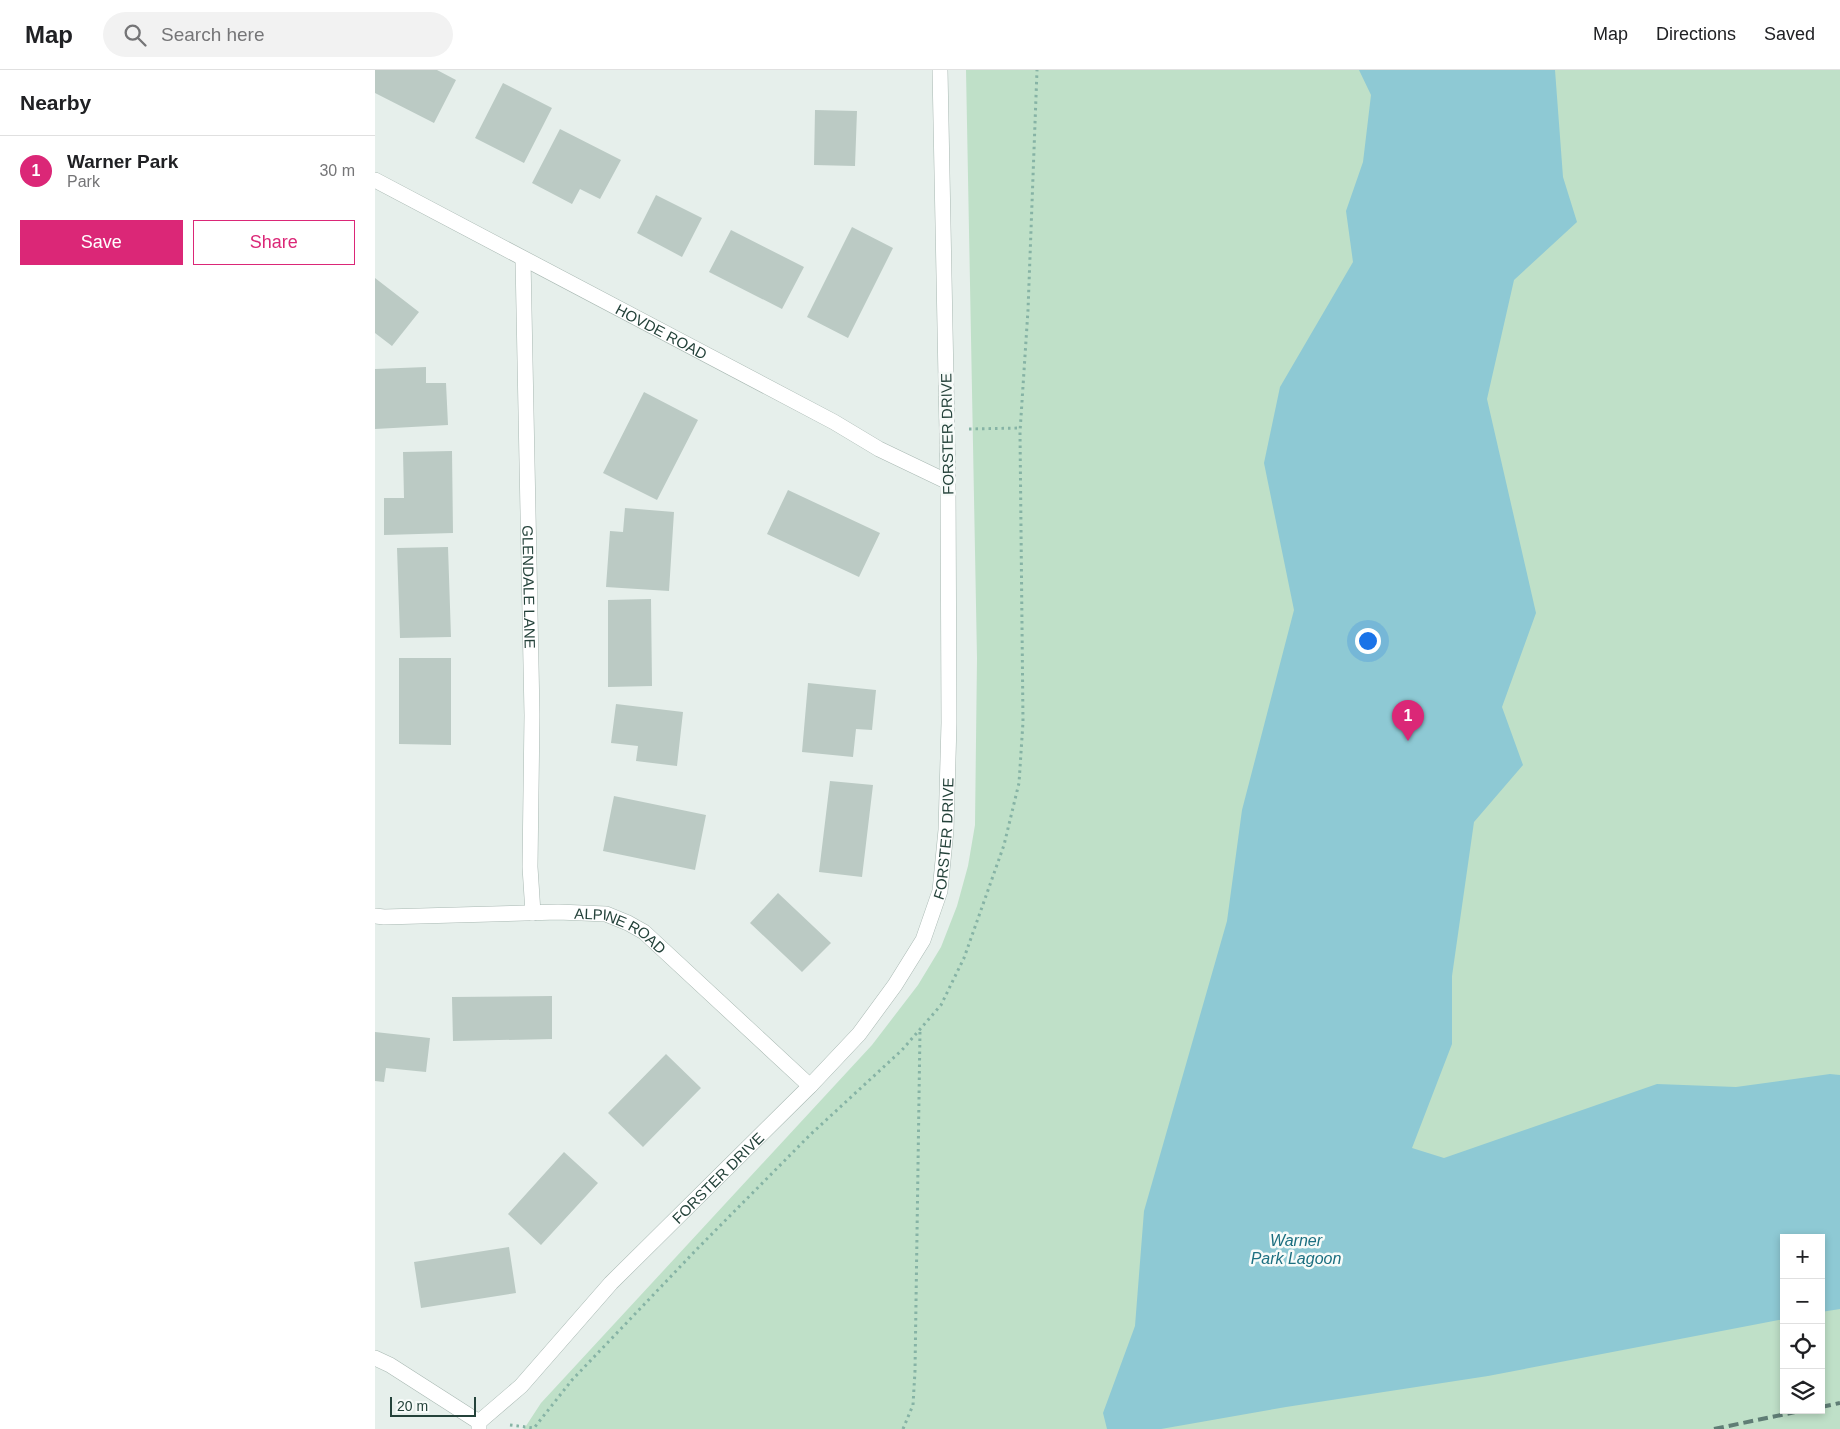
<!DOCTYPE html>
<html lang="en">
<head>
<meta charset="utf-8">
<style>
	:root { --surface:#fff; --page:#f2f2f2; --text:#202124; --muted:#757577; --line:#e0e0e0; --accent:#db2777 }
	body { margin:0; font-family:Helvetica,sans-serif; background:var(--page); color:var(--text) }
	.controls { position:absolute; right:15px; bottom:15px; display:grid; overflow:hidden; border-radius:0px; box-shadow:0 2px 8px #0003 }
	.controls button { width:45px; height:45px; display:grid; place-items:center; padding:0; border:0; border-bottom:1px solid var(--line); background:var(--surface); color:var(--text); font:25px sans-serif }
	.scale { position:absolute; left:15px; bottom:12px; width:86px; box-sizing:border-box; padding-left:5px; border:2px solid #24423a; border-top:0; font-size:14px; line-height:18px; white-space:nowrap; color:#24423a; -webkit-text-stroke:4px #f7fbf9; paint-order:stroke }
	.you { position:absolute; left:992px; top:570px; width:18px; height:18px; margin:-12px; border:4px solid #fff; border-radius:50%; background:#1a73e8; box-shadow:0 0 0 8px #1a73e833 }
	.badge { display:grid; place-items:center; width:32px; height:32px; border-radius:50%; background:var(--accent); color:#fff; font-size:16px; font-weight:700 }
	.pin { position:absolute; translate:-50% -41px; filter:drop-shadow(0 1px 2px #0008) }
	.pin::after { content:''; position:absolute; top:26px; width:18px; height:15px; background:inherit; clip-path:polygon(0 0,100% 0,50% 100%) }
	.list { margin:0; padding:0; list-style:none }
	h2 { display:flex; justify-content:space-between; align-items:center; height:65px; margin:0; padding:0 20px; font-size:21px }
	h2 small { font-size:16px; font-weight:400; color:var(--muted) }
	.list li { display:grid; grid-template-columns:32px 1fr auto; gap:15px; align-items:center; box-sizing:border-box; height:70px; padding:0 20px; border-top:1px solid var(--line) }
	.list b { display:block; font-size:19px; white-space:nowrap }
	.list p { margin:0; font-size:16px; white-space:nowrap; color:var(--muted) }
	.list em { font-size:16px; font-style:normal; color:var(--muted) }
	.actions { display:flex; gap:10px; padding:15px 20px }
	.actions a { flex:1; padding:11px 0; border:1px solid var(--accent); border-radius:0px; text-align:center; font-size:18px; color:var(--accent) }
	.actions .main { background:var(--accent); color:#fff }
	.icon { flex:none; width:28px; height:28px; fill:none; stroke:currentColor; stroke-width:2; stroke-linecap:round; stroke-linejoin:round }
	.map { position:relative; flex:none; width:1465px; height:1359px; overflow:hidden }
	header { display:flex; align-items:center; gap:30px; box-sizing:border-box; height:70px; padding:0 25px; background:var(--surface); border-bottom:1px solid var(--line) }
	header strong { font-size:24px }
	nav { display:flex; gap:28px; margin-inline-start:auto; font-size:18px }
	.search { width:350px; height:45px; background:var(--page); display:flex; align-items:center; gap:12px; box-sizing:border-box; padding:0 18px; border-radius:28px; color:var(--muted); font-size:19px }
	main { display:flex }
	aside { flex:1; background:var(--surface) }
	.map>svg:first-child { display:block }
</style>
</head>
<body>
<header>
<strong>Map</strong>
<div class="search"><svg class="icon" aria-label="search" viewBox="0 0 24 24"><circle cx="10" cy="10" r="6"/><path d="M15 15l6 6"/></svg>Search here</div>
<nav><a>Map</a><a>Directions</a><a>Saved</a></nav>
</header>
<main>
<aside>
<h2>Nearby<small></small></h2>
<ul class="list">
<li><span class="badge">1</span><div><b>Warner Park</b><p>Park</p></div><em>30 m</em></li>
</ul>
<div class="actions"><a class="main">Save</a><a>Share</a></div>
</aside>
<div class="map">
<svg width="1465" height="1359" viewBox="0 0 1465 1359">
	<rect width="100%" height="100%" fill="#e6efeb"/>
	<!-- green -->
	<path fill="#bfe0c8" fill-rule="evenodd" d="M591,0H1465V1359H149L166,1333L497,975L543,915L566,877L582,836L593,796L600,755L602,588ZM1409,1168H1446V1340H1409Z"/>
	<!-- water -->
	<path fill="#8ec9d4" d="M984,0H1180L1188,107L1202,152L1139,210L1112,329L1161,543L1127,637L1148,695L1099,752L1077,906V974L1037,1078L1069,1088L1282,1014L1361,1017L1455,1004L1465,1005V1239L1446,1242V1168H1409V1249L1113,1306L911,1337L786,1359H732L728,1343L760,1256L769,1141L852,851L867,740L919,540L889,393L905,317L978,192L971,141L988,92L996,25Z"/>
	<!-- building -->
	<path fill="#bbcac4" d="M0,0H62L81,10L59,53L0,23Z
		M128,13L177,38L149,93L100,68Z
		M440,40L482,41L480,96L439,95Z
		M185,59L246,90L225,129L205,119L197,134L157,113Z
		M281,125L327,148L307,187L262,163Z
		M477,157L518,178L473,268L432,247Z
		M356,160L429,197L407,239L334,202Z
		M0,208L44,242L17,276L0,263Z
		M51,297V313H71L73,355L0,359V299Z
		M269,322L323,350L282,430L228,403Z
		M77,381L78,463L9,465V428H29L28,382Z
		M413,420L505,463L484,507L392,464Z
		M250,438L299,442L294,521L231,517L235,461L248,462Z
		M73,477L76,567L25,568L22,478Z
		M276,529L277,616L233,617V530Z
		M24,588H76V675L24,674Z
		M433,613L501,620L497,660L481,659L478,687L427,682Z
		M241,634L308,642L302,696L261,691L263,676L236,673Z
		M455,711L498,715L487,807L444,802Z
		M239,726L331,745L320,800L228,781Z
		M403,823L456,873L427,902L375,853Z
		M177,926V969L78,971L77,927Z
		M0,962L55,968L51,1002L11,998L9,1012L0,1011Z
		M291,984L326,1018L268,1077L233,1043Z
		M189,1082L223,1113L166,1175L133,1144Z
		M134,1177L141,1223L46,1238L39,1192Z"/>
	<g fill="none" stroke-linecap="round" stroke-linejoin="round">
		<defs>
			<g id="street">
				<path id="s1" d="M0,110L459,352L504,379L573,412"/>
				<path id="s2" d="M148,189L157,645L155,797L158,843"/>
				<path id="s3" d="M0,846L9,847L183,842L231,844L253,853L269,862L435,1016"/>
				<path d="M0,1288L15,1295L104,1352"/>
				<path id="s4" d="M104,1359V1352L146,1316L236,1213L435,1016L484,964L520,915L548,870L565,821L571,760L574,653L573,412L565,0"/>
			</g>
		</defs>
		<!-- street casing -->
		<use href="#street" stroke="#a8b8b2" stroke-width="16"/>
		<!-- path -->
		<path stroke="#86b3a5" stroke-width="3" stroke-dasharray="2.5 4" stroke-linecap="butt" d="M594,359L646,358
			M135,1355L159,1358L197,1310L323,1178L436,1064L527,980L566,935L589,888L629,775L644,713L648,652L645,362L653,240L662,0
			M528,1359L538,1335L540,1301L545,960"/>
		<!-- street -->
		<use href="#street" stroke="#fff" stroke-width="15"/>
		<!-- rail -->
		<path stroke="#5f7d75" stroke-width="4" stroke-dasharray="10 5" stroke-linecap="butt" d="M1446,1337L1465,1333
			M1339,1359L1430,1340"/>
	</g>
	<g text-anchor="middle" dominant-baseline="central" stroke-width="5" stroke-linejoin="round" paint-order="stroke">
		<!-- street labels -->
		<g font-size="15" fill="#24423a" stroke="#f7fbf9">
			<text stroke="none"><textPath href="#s1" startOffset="324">HOVDE ROAD</textPath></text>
			<text transform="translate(572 364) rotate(-91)">FORSTER DRIVE</text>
			<text stroke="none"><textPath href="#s2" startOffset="328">GLENDALE LANE</textPath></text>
			<text stroke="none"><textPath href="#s4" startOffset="769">FORSTER DRIVE</textPath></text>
			<text stroke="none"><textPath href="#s3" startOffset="250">ALPINE ROAD</textPath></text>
			<text stroke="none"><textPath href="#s4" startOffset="349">FORSTER DRIVE</textPath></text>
		</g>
		<!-- water labels -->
		<g font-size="16" font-style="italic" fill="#1c6f80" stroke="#f7fbf9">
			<text x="921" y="1170">Warner<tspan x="921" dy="18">Park Lagoon</tspan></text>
		</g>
	</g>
</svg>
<div class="controls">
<button>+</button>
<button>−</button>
<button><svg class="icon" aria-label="locate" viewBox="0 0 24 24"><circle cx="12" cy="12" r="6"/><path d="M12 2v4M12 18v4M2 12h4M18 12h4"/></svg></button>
<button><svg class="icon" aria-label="layers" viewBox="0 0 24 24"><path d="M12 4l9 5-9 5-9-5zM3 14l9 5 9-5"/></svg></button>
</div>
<div class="scale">20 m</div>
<div class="you"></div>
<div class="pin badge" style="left:1033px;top:671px">1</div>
</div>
</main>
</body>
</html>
